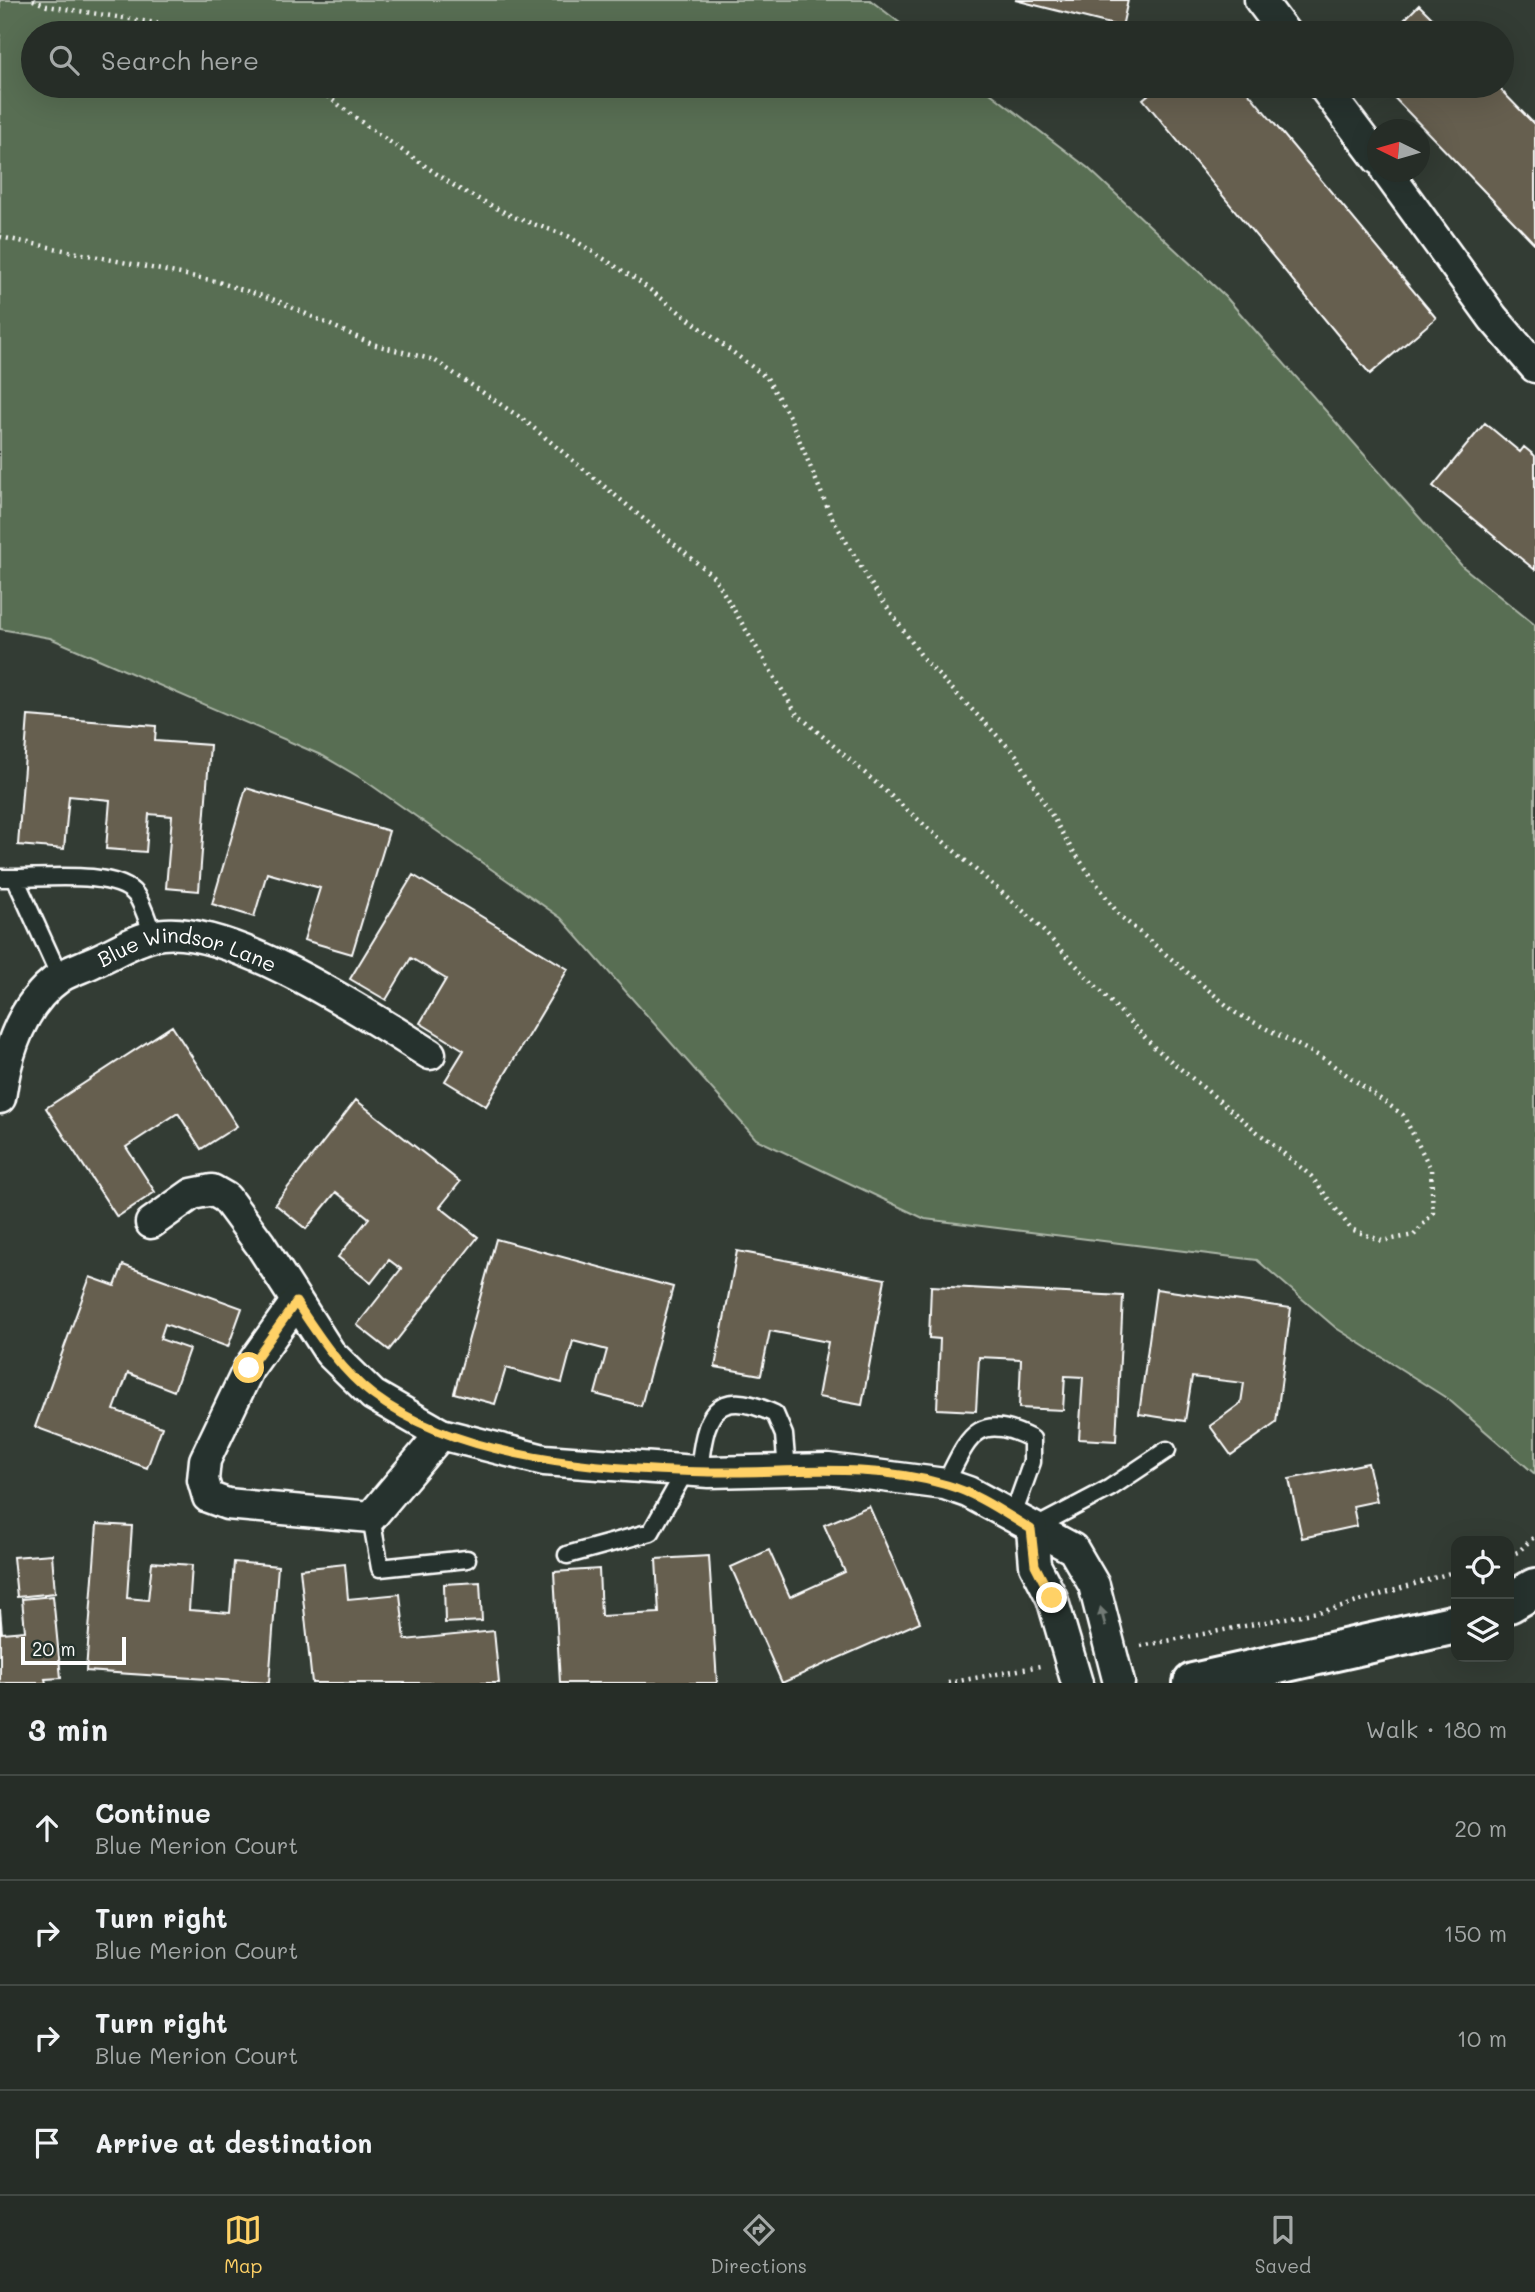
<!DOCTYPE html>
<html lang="en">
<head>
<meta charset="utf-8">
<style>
	:root { --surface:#262d27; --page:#2e352f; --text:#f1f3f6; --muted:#a4a8a7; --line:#424944; --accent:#ffd166 }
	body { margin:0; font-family:Mali,sans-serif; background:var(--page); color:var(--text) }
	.controls { position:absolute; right:21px; bottom:21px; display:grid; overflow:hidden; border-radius:14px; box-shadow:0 7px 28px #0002 }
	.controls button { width:63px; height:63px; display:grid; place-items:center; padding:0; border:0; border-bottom:2px solid var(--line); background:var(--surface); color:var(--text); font:35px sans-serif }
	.compass { position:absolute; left:1367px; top:119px; width:63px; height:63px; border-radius:50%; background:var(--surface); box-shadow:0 7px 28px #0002; rotate:275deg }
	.scale { position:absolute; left:21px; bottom:18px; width:105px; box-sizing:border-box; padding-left:7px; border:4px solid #fff; border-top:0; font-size:19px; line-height:24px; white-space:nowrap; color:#fff; -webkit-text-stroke:5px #26332d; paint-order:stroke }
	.stop { position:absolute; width:21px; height:21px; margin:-16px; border:5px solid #ffd166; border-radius:50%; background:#fff }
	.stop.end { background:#ffd166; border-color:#fff; box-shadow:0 2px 7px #0008 }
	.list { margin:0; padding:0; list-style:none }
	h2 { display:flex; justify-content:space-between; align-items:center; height:91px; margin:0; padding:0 28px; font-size:30px }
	h2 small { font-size:23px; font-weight:400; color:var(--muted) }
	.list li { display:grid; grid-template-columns:46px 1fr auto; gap:21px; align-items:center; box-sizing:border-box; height:105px; padding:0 28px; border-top:2px solid var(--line) }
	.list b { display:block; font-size:26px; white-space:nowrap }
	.list p { margin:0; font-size:23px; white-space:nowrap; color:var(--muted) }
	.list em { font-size:23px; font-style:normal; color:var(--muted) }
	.icon { flex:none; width:38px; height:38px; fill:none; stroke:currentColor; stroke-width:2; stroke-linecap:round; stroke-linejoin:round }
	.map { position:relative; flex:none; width:1535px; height:1683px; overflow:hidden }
	.search { position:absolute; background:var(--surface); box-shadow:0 7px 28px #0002; left:21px; right:21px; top:21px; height:77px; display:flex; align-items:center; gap:18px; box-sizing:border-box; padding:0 24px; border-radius:38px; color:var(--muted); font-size:26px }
	.sheet { height:511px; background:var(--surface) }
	nav { display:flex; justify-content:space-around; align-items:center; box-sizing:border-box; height:98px; border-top:2px solid var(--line); background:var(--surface); font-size:19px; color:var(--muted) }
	nav a { display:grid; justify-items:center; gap:4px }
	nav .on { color:var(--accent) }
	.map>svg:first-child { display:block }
</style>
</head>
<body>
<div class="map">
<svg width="1535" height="1683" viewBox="0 0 1535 1683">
	<rect width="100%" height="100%" fill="#333c34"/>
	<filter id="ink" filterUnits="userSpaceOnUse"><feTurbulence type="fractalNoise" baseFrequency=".0143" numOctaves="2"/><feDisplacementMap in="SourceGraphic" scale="14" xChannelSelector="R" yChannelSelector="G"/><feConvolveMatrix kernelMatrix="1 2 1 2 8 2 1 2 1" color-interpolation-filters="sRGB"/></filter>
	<g filter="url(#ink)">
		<!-- green -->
		<path fill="#586e52" stroke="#acb6a8" stroke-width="2" d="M0,0H870L913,33H33V86H981L1088,168L1225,296L1462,566L1535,625V1474L1448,1399L1336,1328L1257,1260L925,1219L756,1139L561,918L364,780L323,756L50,638L0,629Z"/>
		<!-- building -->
		<path fill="#665f4f" stroke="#fff" stroke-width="2" d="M1015,0H1128L1122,27Z
			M1419,5L1447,33H1391Z
			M1159,86H1243L1436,318L1370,374L1143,99Z
			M1383,86H1497L1535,125V244Z
			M1485,423L1520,452L1524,447L1535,456V570L1433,486Z
			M28,716L156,726L155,741L210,745L199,891L166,888L172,816L149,814L146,852L106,849L110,800L69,796L64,849L18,845Z
			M246,788L389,831L352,954L304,940L320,888L267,873L254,917L212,904Z
			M413,875L568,969L486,1106L445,1081L464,1050L420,1023L446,979L411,958L386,1000L350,979Z
			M172,1026L237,1126L201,1149L178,1113L126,1147L155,1192L117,1217L46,1108Z
			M356,1100L460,1182L440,1207L478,1237L389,1350L357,1325L401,1269L389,1260L371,1283L338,1257L369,1218L336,1192L306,1229L275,1204Z
			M496,1239L673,1287L641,1406L595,1394L607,1350L573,1341L562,1383L506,1368L495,1404L454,1393Z
			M737,1251L885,1279L862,1405L818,1397L828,1342L770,1331L761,1375L715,1367Z
			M123,1265L242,1308L228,1347L165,1324L160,1339L189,1349L174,1391L128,1373L114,1410L162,1427L147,1468L35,1427L90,1277L115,1286Z
			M931,1286L1123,1296L1116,1441L1079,1439L1083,1377L1065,1376L1063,1410L1019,1408L1021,1359L979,1357L976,1411L937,1409L940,1339L929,1338Z
			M1156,1289L1291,1308L1276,1423L1231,1455L1210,1426L1241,1403L1244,1383L1192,1377L1185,1421L1139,1414Z
			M1368,1463L1377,1501L1353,1506L1357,1526L1302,1538L1289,1479Z
			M869,1506L920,1622L782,1683L731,1567L769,1550L790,1597L845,1572L824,1525Z
			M97,1524L132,1526L127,1598L148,1600L152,1562L192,1565L189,1610L230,1613L234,1562L278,1566L269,1683L86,1671Z
			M52,1554L55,1593L17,1597L13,1557Z
			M709,1556L717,1683H560L554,1572L599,1569L601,1616L659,1613L656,1559Z
			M345,1564L348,1599L400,1594L405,1640L494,1631L499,1683H312L300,1569Z
			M480,1582L482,1621L445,1623L444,1584Z
			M53,1596L61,1678L45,1679L46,1683H0V1609L2,1633L25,1631L22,1599Z"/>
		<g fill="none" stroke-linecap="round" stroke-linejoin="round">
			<defs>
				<path id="lane" d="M0,878H15L60,977
					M15,878C45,878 117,870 136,895C144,906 148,923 153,935
					M699,1471C705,1418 712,1384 775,1414L784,1435L787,1470
					M945,1484C968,1439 975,1410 1032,1439V1462L1012,1518
					M371,1517L380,1568L467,1559
					M1032,1529L1110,1488L1167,1450
					M567,1555L651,1532L686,1470"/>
				<g id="street">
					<path d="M1260,0L1285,33"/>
					<path d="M1323,86L1378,159"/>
					<path d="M1387,172L1493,318L1535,367"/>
					<path id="s1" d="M0,1098C6,1055 21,1004 60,977C69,971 83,967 93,962C112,954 132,941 152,936C221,917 371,1017 430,1054"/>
					<path d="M151,1223L192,1194L212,1190L226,1198L260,1244L330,1353L373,1395L441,1434L544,1460L709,1472L828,1469L945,1484L968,1492L1073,1549L1094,1585L1119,1683"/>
					<path d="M296,1302L249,1368L205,1460L203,1480L208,1497L227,1504L371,1517L441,1434"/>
					<path d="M1032,1529L1035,1565L1052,1598L1077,1683"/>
				</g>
				<path id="secondary" d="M1509,1603L1535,1588
					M1193,1683L1456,1624"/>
			</defs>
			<!-- lane casing -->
			<use href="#lane" stroke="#fff" stroke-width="21"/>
			<!-- street casing -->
			<use href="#street" stroke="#fff" stroke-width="35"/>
			<!-- secondary casing -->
			<use href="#secondary" stroke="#fff" stroke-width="44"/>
			<!-- path -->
			<path stroke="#fff" stroke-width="4.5" stroke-dasharray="2 5" stroke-linecap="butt" d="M33,0L47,6L220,33
				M0,237L215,281L278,301L372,344L434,360L524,420L714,577L796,713L1030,917L1154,1047L1311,1176L1351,1229L1382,1241L1414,1235L1433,1213L1431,1169L1403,1115L1323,1058L1236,1013L1119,915L1071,848L1016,755L925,661L873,587L831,516L790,418L767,378L637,280L568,236L514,217L459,189L368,127L314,86
				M1509,1555L1518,1552L1535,1536
				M1141,1646L1338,1608L1456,1571
				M948,1683L1040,1666"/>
			<!-- lane -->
			<use href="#lane" stroke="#26332d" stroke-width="16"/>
			<!-- street -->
			<use href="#street" stroke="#26332d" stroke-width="30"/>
			<!-- secondary -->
			<use href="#secondary" stroke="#26332d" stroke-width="38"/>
		</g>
		<!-- one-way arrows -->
		<defs><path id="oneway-solid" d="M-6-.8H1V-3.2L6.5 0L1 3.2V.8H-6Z" transform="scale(1.75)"/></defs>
		<use fill="#727a76" href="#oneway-solid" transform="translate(1103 1617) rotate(-105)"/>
	</g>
	<g fill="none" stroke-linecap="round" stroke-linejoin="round" filter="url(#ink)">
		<!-- route -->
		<path stroke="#ffd166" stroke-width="9" d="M249,1368L296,1302C318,1335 341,1371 373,1395C460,1460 604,1470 710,1472C789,1473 870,1462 947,1485C978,1494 1004,1513 1031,1529L1035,1565L1052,1598"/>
	</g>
	<g text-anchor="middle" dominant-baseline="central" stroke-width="5" stroke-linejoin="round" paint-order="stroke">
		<!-- street labels -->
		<g font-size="21" fill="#fff" stroke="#26332d">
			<text stroke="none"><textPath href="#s1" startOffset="275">Blue Windsor Lane</textPath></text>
		</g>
	</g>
</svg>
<div class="controls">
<button><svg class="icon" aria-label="locate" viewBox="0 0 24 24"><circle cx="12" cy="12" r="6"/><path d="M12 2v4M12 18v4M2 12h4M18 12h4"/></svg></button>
<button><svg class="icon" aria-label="layers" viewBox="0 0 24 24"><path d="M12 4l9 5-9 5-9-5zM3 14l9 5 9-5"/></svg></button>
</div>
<svg class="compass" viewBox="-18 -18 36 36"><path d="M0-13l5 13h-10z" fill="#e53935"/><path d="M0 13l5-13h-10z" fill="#a4a8a7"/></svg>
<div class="scale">20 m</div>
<div class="stop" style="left:249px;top:1368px"></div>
<div class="stop end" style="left:1052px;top:1598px"></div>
<div class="search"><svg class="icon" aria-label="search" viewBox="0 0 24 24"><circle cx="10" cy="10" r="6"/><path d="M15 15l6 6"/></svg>Search here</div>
</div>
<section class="sheet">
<h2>3 min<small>Walk · 180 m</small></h2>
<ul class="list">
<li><svg class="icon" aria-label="ahead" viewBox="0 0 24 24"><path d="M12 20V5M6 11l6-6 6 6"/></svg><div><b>Continue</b><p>Blue Merion Court</p></div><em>20 m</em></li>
<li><svg class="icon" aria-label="right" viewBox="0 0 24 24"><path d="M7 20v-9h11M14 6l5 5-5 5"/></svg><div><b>Turn right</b><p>Blue Merion Court</p></div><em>150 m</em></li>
<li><svg class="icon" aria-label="right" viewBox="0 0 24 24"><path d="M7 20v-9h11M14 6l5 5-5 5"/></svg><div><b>Turn right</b><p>Blue Merion Court</p></div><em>10 m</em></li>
<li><svg class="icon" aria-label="arrive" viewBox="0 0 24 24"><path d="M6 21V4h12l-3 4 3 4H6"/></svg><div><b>Arrive at destination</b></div></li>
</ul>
</section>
<nav>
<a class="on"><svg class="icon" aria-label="map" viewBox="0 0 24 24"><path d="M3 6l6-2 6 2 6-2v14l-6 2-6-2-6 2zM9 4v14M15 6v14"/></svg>Map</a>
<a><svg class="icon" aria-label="directions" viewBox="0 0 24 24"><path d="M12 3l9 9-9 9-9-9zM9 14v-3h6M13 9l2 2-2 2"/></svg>Directions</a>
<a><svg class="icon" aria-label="saved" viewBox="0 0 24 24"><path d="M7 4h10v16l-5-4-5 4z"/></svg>Saved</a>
</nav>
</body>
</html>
